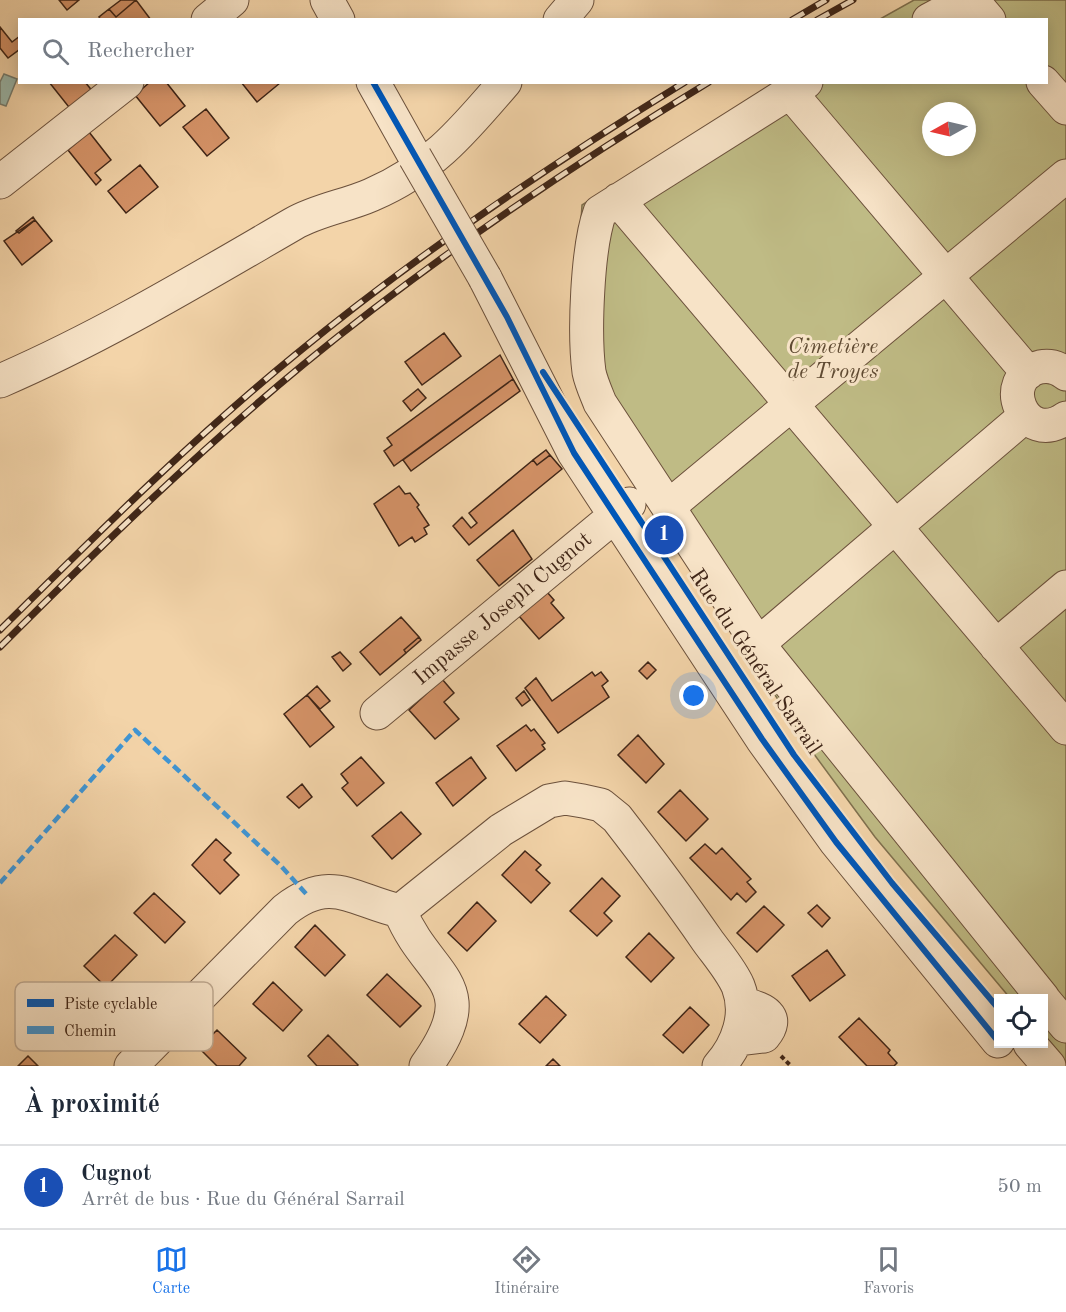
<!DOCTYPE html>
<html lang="fr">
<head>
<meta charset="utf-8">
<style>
	:root { --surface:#fff; --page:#f6f6f7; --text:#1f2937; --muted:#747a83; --line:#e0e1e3; --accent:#1a73e8 }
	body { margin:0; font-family:"Old Standard TT",serif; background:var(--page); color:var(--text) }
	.controls { position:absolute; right:18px; bottom:18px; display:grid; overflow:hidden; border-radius:0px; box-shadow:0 3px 15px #0003 }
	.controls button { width:54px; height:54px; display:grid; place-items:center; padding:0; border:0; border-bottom:2px solid var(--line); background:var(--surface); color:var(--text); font:30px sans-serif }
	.compass { position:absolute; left:922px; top:102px; width:54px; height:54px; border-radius:50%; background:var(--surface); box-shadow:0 3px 15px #0003; rotate:262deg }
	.you { position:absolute; left:694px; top:696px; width:21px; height:21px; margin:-15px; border:4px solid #fff; border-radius:50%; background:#1a73e8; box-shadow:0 0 0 9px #1a73e833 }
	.badge { display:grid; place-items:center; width:39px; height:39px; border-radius:50%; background:var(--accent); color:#fff; font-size:20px; font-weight:700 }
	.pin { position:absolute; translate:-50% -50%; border:3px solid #fff; box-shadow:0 2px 6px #0006 }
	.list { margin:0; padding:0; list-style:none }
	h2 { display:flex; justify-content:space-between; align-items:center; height:78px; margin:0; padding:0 24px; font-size:26px }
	h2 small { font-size:20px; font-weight:400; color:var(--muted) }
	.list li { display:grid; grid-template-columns:39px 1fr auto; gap:18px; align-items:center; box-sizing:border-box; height:84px; padding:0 24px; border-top:2px solid var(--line) }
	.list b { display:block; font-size:22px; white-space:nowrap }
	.list p { margin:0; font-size:20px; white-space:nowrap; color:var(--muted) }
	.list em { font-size:20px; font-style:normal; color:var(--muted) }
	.icon { flex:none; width:33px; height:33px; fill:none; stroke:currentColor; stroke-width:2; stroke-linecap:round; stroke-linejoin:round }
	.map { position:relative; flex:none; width:1066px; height:1066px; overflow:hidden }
	.search { position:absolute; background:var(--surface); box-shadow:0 3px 15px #0003; left:18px; right:18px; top:18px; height:66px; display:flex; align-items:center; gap:15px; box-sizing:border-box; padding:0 21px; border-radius:0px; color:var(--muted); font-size:22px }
	.sheet { height:162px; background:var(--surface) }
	nav { display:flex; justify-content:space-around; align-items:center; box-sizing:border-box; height:84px; border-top:2px solid var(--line); background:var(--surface); font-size:16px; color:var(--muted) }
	nav a { display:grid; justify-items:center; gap:3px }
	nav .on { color:var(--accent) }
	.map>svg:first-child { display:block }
</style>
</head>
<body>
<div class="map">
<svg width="1066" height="1066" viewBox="0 0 1066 1066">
	<rect width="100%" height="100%" fill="#f3d4a9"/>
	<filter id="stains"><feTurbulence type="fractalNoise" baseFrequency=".00333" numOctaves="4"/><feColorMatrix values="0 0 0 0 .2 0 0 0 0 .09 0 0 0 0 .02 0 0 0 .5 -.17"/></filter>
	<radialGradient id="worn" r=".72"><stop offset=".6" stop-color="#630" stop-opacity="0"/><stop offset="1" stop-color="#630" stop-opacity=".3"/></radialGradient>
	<!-- green -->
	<path fill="#bfbb85" stroke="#7f704e" stroke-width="1.5" fill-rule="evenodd" d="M914,0H1066V1062L1044,1037V998H1010L875,837L811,750L586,406L574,364L576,242L580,237L582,205L774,83L1046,82V20L880,19ZM931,111H967V147H931Z"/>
	<!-- water -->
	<path fill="#9bb8ab" stroke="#767d70" stroke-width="1.5" d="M4,74L17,79L6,106L0,104V82Z"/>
	<!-- building -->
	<path fill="#d49267" stroke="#3f2517" stroke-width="1.5" d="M59,0H79L67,10Z
		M121,0H136L116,17L109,9Z
		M136,0L151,20H101L99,17L109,9L116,17Z
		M0,27L12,42L20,36V49L8,58L0,48Z
		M49,82H85L98,98L76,116Z
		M150,82H166L185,106L160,126L135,95Z
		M241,82H280V83L257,102Z
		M206,109L229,138L207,156L183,127Z
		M89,132L111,160L95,173L101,180L96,185L68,150Z
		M140,165L158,187L126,213L108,191Z
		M33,217L35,220L19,233L16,231Z
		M35,220L52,241L22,265L4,241Z
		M444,333L461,356L422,385L405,362Z
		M500,355L513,379L394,466L384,451L392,445L387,438Z
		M513,379L520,391L411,471L403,460Z
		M418,389L426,398L411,411L403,401Z
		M546,450L550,455L537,465L533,460Z
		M550,455L562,469L469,545L453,526L462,517L471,528L477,523L469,513L533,460L537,465Z
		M399,486L405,494L410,493L419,505L417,507L429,525L424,528L427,534L415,542L412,537L399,546L374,504Z
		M513,530L532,559L499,586L477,560Z
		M547,592L554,600L551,603L564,618L539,639L519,616Z
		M401,617L419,637L404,650L406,653L380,675L360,652Z
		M419,637L421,640L406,653L404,650Z
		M340,652L351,664L343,671L332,657Z
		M648,662L656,670L647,679L639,671Z
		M592,672L595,676L601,672L608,681L602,686L609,697L558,733L525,688L536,678L552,701Z
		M442,679L454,693L444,702L459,719L435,739L409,710Z
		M317,686L330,701L320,709L307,695Z
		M524,691L530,700L522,706L516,698Z
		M307,695L334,727L310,747L284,714Z
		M526,725L531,731L534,729L545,743L542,745L545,749L516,771L497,746Z
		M638,735L664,764L646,783L618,755Z
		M361,757L384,783L357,806L342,788L348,783L341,774Z
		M471,757L486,778L453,806L436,783Z
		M302,784L312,797L299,808L287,797Z
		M680,790L708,819L686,841L658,812Z
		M401,812L421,834L392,859L372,836Z
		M216,839L231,853L224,860L239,875L220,894L192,865Z
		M705,844L716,854L722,848L751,879L747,882L756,892L746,902L737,893L731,900L690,858Z
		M525,851L541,865L536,870L550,883L531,903L502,875Z
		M602,878L620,896L604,913L612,921L597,936L570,911Z
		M154,893L185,922L165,943L134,913Z
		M477,902L496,921L467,951L448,933Z
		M817,905L830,918L822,927L808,913Z
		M764,906L784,925L757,952L737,933Z
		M315,925L345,955L325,976L295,947Z
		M649,933L674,958L651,982L626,957Z
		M115,935L137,955L106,987L84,966Z
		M827,950L845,975L810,1001L792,976Z
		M387,974L421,1006L400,1027L367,995Z
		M273,982L302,1010L283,1031L253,1004Z
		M546,996L566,1015L540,1043L519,1024Z
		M690,1007L709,1025L683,1053L663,1035Z
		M859,1018L890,1050L888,1053L897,1063L894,1066H867L839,1037Z
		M217,1030L246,1058L239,1066H217L199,1048Z
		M328,1035L358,1065L357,1066H317L308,1056Z
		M28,1056L38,1066H18Z
		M553,1059L560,1066H546Z"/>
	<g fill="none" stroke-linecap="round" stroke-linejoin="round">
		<defs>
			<path id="minor" d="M327,0L338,20
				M972,0L989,20
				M208,20L232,0
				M560,20L577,0
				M929,20L967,0
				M373,82L415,157
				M806,82L600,212C587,248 584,334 589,372C591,382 596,393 600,403L758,644L1043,998
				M1043,82L1066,108
				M789,91L1028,373
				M0,182L127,82
				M618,200L1066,728
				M485,278L574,453L762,739L836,842L998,1041
				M1066,374C1059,368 1050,365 1040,367C996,377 1023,448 1066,418
				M0,381C102,337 198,279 293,224C317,210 346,206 371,195C432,169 463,131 505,82
				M668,507L1066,176
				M758,644L1025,416
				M996,646L1066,587
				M377,713L629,504
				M400,911C428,980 486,982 426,1066
				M1044,1000L1066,1026
				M737,1039L764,1036C782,1014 760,1009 742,1003
				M1030,1044L1049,1066
				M131,1066L285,910C331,874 352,900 400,911L501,830L549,801L565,798L583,801L601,805L617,818C648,858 678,898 707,940C717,954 731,970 738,986C749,1014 738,1045 719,1066"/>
		</defs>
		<!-- minor casing -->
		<use href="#minor" stroke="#6c513c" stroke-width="35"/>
		<!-- path -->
		<path stroke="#3f2517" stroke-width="4" stroke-dasharray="4.5 3" stroke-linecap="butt" d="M781,1056L791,1066"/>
		<!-- minor -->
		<use href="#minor" stroke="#f7e3c7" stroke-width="33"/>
		<defs>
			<path id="rail" d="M792,20L826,0
				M817,20L853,0
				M0,630C96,535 191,440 295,355C417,254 550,165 685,82
				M0,647C98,549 197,452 304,364C432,259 569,167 709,82"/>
		</defs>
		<!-- rail casing -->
		<use href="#rail" stroke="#3f2517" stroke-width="7"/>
		<!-- rail -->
		<use href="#rail" stroke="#f7e3c7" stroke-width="4.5" stroke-dasharray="14" stroke-linecap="butt"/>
		<defs>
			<path id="minor-bridge" d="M415,157L485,278"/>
		</defs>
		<!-- minor-bridge casing -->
		<use href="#minor-bridge" stroke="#6c513c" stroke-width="35" stroke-linecap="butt"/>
		<!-- minor-bridge -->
		<use href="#minor-bridge" stroke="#f7e3c7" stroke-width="33"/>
		<!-- quiet -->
		<path stroke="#3f95d4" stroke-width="4.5" stroke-dasharray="9 4.5" stroke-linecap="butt" d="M0,883L135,730L281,866L308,896"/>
		<defs>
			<path id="cycleway" d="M373,82L507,317L574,453L762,739L836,842L998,1041
				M543,372L794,755L892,883L998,1008"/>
		</defs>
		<!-- cycleway casing -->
		<use href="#cycleway" stroke="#f7e3c7" stroke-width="10"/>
		<!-- cycleway -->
		<use href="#cycleway" stroke="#0057b8" stroke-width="6"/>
	</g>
	<g text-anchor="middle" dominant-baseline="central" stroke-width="6" stroke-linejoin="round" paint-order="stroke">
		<!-- park labels -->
		<g font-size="22" font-style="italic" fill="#5f4a32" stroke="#f7e3c7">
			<text x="833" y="347">Cimetière<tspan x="833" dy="25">de Troyes</tspan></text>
		</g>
		<!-- street labels -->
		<g font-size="22" fill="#3f2517" stroke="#f7e3c7">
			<text transform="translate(503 609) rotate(-40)">Impasse Joseph Cugnot</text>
			<text transform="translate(755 662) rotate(56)">Rue du Général Sarrail</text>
		</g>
	</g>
	<!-- legend -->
	<rect x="15" y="982" width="198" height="69" rx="9" fill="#f7e3c7" stroke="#c0aa92" stroke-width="1.5"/>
	<rect x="27" y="999" width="27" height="8" fill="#0057b8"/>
	<rect x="27" y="1026" width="27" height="8" fill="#3f95d4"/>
	<g font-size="16" fill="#3f2517">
		<text x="64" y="1009">Piste cyclable</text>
		<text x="64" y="1036">Chemin</text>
	</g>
	<rect width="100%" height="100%" filter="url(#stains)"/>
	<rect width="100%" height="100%" fill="url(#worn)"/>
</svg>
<div class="controls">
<button><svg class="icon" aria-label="locate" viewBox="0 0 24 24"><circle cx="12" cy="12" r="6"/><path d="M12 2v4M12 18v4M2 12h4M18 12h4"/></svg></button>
</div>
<svg class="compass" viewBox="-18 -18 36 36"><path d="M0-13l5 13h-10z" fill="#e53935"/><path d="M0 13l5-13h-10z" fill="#747a83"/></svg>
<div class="you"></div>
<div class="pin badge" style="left:664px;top:535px;background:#1a4fb4">1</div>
<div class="search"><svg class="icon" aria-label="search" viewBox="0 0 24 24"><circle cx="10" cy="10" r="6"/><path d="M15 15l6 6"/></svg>Rechercher</div>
</div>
<section class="sheet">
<h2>À proximité<small></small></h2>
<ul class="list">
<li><span class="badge" style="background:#1a4fb4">1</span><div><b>Cugnot</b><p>Arrêt de bus · Rue du Général Sarrail</p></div><em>50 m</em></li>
</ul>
</section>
<nav>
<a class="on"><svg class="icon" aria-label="map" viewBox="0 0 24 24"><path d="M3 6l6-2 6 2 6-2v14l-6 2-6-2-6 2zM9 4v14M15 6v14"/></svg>Carte</a>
<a><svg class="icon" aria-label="directions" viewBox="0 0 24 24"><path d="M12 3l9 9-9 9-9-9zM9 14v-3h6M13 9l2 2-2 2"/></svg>Itinéraire</a>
<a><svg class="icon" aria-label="saved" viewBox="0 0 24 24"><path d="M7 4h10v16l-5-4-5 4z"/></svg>Favoris</a>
</nav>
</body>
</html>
